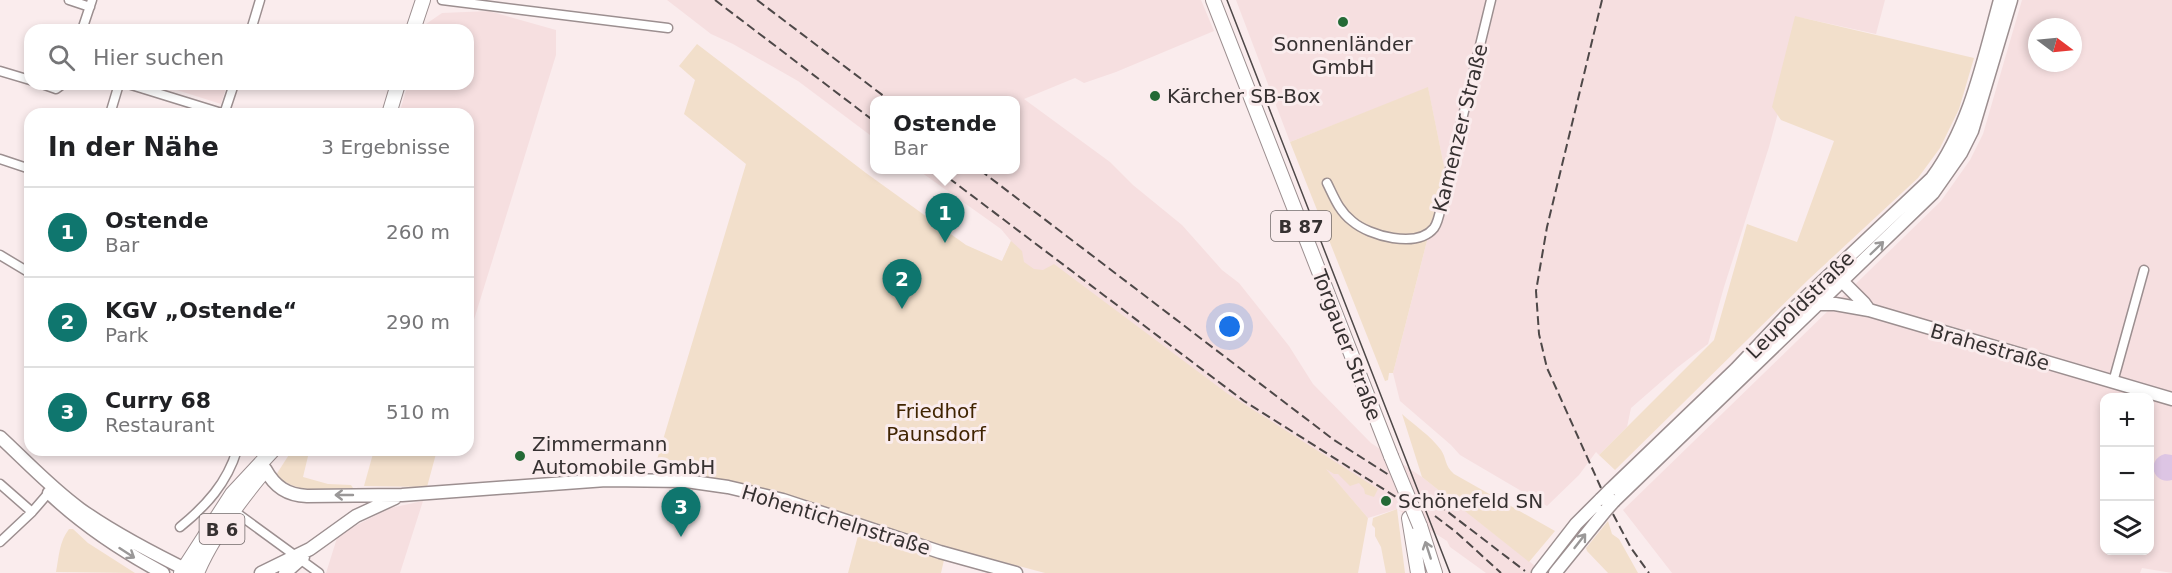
<!DOCTYPE html>
<html lang="de">
<head>
<meta charset="utf-8">
<style>
	:root { --surface:#fff; --page:#f2f2f2; --text:#202124; --muted:#757577; --line:#e0e0e0; --accent:#0f766e }
	body { margin:0; font-family:"DejaVu Sans",sans-serif; background:var(--page); color:var(--text) }
	.controls { position:absolute; right:18px; bottom:18px; display:grid; overflow:hidden; border-radius:12px; box-shadow:0 3px 9px #0003 }
	.controls button { width:54px; height:54px; display:grid; place-items:center; padding:0; border:0; border-bottom:2px solid var(--line); background:var(--surface); color:var(--text); font:30px sans-serif }
	.compass { position:absolute; left:2028px; top:18px; width:54px; height:54px; border-radius:50%; background:var(--surface); box-shadow:0 3px 9px #0003; rotate:106deg }
	.you { position:absolute; left:1230px; top:327px; width:21px; height:21px; margin:-15px; border:4px solid #fff; border-radius:50%; background:#1a73e8; box-shadow:0 0 0 9px #1a73e833 }
	.badge { display:grid; place-items:center; width:39px; height:39px; border-radius:50%; background:var(--accent); color:#fff; font-size:20px; font-weight:700 }
	.pin { position:absolute; translate:-50% -50px; filter:drop-shadow(0 2px 3px #0008) }
	.pin::after { content:''; position:absolute; top:32px; width:21px; height:18px; background:inherit; clip-path:polygon(0 0,100% 0,50% 100%) }
	.popup { position:absolute; left:870px; top:96px; width:150px; height:78px; box-sizing:border-box; display:grid; place-content:center; border-radius:12px; background:var(--surface); filter:drop-shadow(0 2px 4px #0005); font-size:20px; white-space:nowrap; color:var(--muted) }
	.popup b { font-size:22px; color:var(--text) }
	.popup::after { content:''; position:absolute; left:50%; top:100%; margin-left:-12px; border:12px solid transparent; border-top-color:var(--surface) }
	.list { margin:0; padding:0; list-style:none }
	h2 { display:flex; justify-content:space-between; align-items:center; height:78px; margin:0; padding:0 24px; font-size:26px }
	h2 small { font-size:20px; font-weight:400; color:var(--muted) }
	.list li { display:grid; grid-template-columns:39px 1fr auto; gap:18px; align-items:center; box-sizing:border-box; height:90px; padding:0 24px; border-top:2px solid var(--line) }
	.list b { display:block; font-size:22px; white-space:nowrap }
	.list p { margin:0; font-size:20px; white-space:nowrap; color:var(--muted) }
	.list em { font-size:20px; font-style:normal; color:var(--muted) }
	.icon { flex:none; width:33px; height:33px; fill:none; stroke:currentColor; stroke-width:2; stroke-linecap:round; stroke-linejoin:round }
	.map { position:relative; flex:none; width:2172px; height:573px; overflow:hidden }
	.search { position:absolute; background:var(--surface); box-shadow:0 3px 9px #0003; left:24px; top:24px; width:450px; height:66px; display:flex; align-items:center; gap:15px; box-sizing:border-box; padding:0 21px; border-radius:18px; color:var(--muted); font-size:22px }
	.panel { position:absolute; background:var(--surface); box-shadow:0 3px 9px #0003; left:24px; top:108px; width:450px; height:348px; border-radius:18px }
	.map>svg:first-child { display:block }
</style>
</head>
<body>
<div class="map">
<svg width="2172" height="573" viewBox="0 0 2172 573">
	<rect width="100%" height="100%" fill="#faeced"/>
	<!-- built -->
	<path fill="#f6dfe0" fill-rule="evenodd" d="M667,0H1201L1214,31L1116,72L1084,83L1075,78L1024,99L1110,162L1133,185L1182,225L1222,270L1239,283L1289,346L1313,384L1371,443L1422,477L1544,573H1486L1450,547L1447,541L1397,509L1368,518L1324,467L1002,261L1011,241L1001,229L918,170H1016V100H874V138L798,81L733,44L711,34Z
		M1236,0H1885L1876,34L1803,18L1769,147L1724,287L1708,344L1678,367L1631,408L1627,427L1599,455L1596,452L1579,475L1547,506L1460,455L1451,445L1400,401L1393,373L1445,171L1428,88L1290,142Z
		M2022,0H2172V573L2142,568L2140,573H1672L1623,510L1941,201L1970,160L1983,134ZM2037,27H2073V63H2037ZM2104,398H2150V550H2104Z
		M489,11L556,30V55L468,339V114H399L408,84H468V30H424L426,24L442,13Z
		M158,84H227L221,104Z
		M423,501L400,573H326L337,538L351,528L390,508Z"/>
	<!-- green -->
	<path fill="#f2dfcb" d="M1795,16L1974,58L1959,109L1940,148L1918,178L1808,280L1615,470L1599,455L1714,340L1747,224L1797,242L1834,141L1781,120L1772,107Z
		M697,44L866,173L966,245L1002,261L1011,241L1022,251L1024,262L1034,269L1043,270L1054,264L1228,394L1378,489L1374,497L1365,494L1364,489L1359,483L1350,486L1338,474H1334L1326,469L1368,518L1358,573H1045L950,548L793,496L688,475L653,473L746,164L684,114L695,80L679,66Z
		M1428,87L1445,171L1393,373H1389L1388,380L1385,381L1290,142Z
		M1402,414C1414,425 1431,436 1441,450C1447,459 1444,465 1454,474L1555,531L1529,562L1422,477Z
		M292,450H315L314,453L309,452L303,477L328,484L351,485L353,488L351,490C325,490 295,494 276,475Z
		M374,450H437L427,487L364,486Z
		M1397,509L1405,573H1386L1381,547L1375,536V528L1372,525L1373,518Z
		M1608,521L1612,534L1619,539L1638,573H1608L1587,551L1586,548Z
		M69,529H73L88,543L135,573L56,572C59,557 59,542 69,529Z
		M859,532L944,560L941,573H848Z"/>
	<!-- water -->
	<path fill="#ddc5e4" d="M2165,454L2172,455V480C2152,485 2146,459 2165,454Z"/>
	<g fill="none" stroke-linecap="round" stroke-linejoin="round">
		<defs>
			<path id="street" d="M69,0L90,7
				M442,0L668,28
				M82,30L92,0
				M251,30L260,0
				M0,71L30,80
				M42,84L56,89L63,84
				M128,84L225,114
				M110,114L119,84
				M224,114L234,84
				M0,159L30,169
				M1327,183C1334,197 1339,211 1352,221C1369,236 1417,249 1434,228C1439,221 1440,210 1442,202L1491,0
				M0,255L30,273
				M2113,382L2144,270
				M0,484L32,512
				M234,511L319,573
				M180,527C206,506 227,483 237,450
				M0,542L32,512L51,490"/>
			<path id="secondary" d="M1837,276L1864,303L1869,310
				M1819,304H1835L1869,310L2172,399
				M0,437C26,461 51,488 80,509C115,534 154,554 193,573
				M265,469C275,487 287,495 307,496L402,495L606,480L686,481L728,487L783,500L940,552L1016,573
				M1610,490L1736,369L1787,315L1932,178C1970,126 1983,62 2000,0
				M49,493C83,525 122,551 163,573
				M1614,501L1933,193L1961,153L1972,131L2011,0
				M261,573L310,549L356,516L395,498
				M285,573L303,557
				M1538,573L1576,524L1601,499
				M1555,573L1606,510"/>
			<path id="primary" d="M1213,0L1391,456
				M413,30L423,0
				M389,114L398,84
				M1409,518L1418,573
				M1420,526L1435,573
				M181,573L232,494L273,450
				M197,573C211,539 238,503 261,475"/>
		</defs>
		<!-- street casing -->
		<use href="#street" stroke="#9c8f90" stroke-width="11"/>
		<!-- secondary casing -->
		<use href="#secondary" stroke="#9c8f90" stroke-width="15"/>
		<!-- primary casing -->
		<use href="#primary" stroke="#9c8f90" stroke-width="16"/>
		<!-- street -->
		<use href="#street" stroke="#fff" stroke-width="8"/>
		<!-- secondary -->
		<use href="#secondary" stroke="#fff" stroke-width="12"/>
		<!-- primary -->
		<use href="#primary" stroke="#fff" stroke-width="14"/>
		<!-- tram -->
		<path stroke="#4e4848" stroke-width="1.5" d="M1227,0L1450,573"/>
		<!-- rail -->
		<path stroke="#4e4848" stroke-width="2" stroke-dasharray="9 4.5" stroke-linecap="butt" d="M715,0L874,121
			M757,0L889,100
			M938,170L1244,401L1396,497
			M980,170L1334,440L1389,475
			M1601,488L1547,368L1539,334L1536,291L1547,227L1602,0
			M1427,496L1525,571
			M1613,514L1631,548L1649,573
			M1435,516L1456,532L1501,573"/>
		<defs>
			<path id="secondary-bridge" d="M1601,499L1610,490
				M1606,510L1614,501"/>
			<path id="primary-bridge" d="M1391,456L1420,526"/>
		</defs>
		<!-- secondary-bridge casing -->
		<use href="#secondary-bridge" stroke="#9c8f90" stroke-width="15" stroke-linecap="butt"/>
		<!-- primary-bridge casing -->
		<use href="#primary-bridge" stroke="#9c8f90" stroke-width="16" stroke-linecap="butt"/>
		<!-- secondary-bridge -->
		<use href="#secondary-bridge" stroke="#fff" stroke-width="12"/>
		<!-- primary-bridge -->
		<use href="#primary-bridge" stroke="#fff" stroke-width="14"/>
	</g>
	<!-- one-way arrows -->
	<defs><path id="oneway-shaft" d="M-6 0H5M1.5-3L5.5 0L1.5 3" fill="none" stroke-width="1.6" stroke-linecap="round" stroke-linejoin="round" transform="scale(1.5)"/></defs>
	<g stroke="#9a9898">
		<use href="#oneway-shaft" transform="translate(1877 248) rotate(-44)"/>
		<use href="#oneway-shaft" transform="translate(344 495) rotate(180)"/>
		<use href="#oneway-shaft" transform="translate(1580 541) rotate(-52)"/>
		<use href="#oneway-shaft" transform="translate(1428 550) rotate(-108)"/>
		<use href="#oneway-shaft" transform="translate(127 553) rotate(33)"/>
	</g>
	<!-- markers -->
	<g fill="#246a36" stroke="#faeced" stroke-width="2">
		<circle cx="1343" cy="22" r="6"/>
		<circle cx="1155" cy="96" r="6"/>
		<circle cx="520" cy="456" r="6"/>
		<circle cx="1386" cy="501" r="6"/>
	</g>
	<g text-anchor="middle" dominant-baseline="central" stroke-width="6" stroke-linejoin="round" paint-order="stroke">
		<!-- shield labels -->
		<g fill="#faeced" stroke="#716969" stroke-width="1.5">
			<rect x="1271" y="211" width="60" height="30" rx="4.5"/>
			<rect x="199.5" y="514" width="45" height="30" rx="4.5"/>
		</g>
		<g font-size="18" font-weight="bold" fill="#363131">
			<text x="1301" y="226">B 87</text>
			<text x="222" y="529">B 6</text>
		</g>
		<!-- poi labels -->
		<g font-size="20" fill="#363131" stroke="#faeced" text-anchor="start">
			<text x="1343" y="44" text-anchor="middle">Sonnenländer<tspan x="1343" dy="23">GmbH</tspan></text>
			<text x="1167" y="96">Kärcher SB-Box</text>
			<text x="532" y="444">Zimmermann<tspan x="532" dy="23">Automobile GmbH</tspan></text>
			<text x="1398" y="501">Schönefeld SN</text>
		</g>
		<!-- street labels -->
		<g font-size="20" fill="#363131" stroke="#faeced">
			<text transform="translate(1460 128) rotate(-76)">Kamenzer Straße</text>
			<text transform="translate(1800 305) rotate(-45)">Leupoldstraße</text>
			<text transform="translate(1347 345) rotate(69)">Torgauer Straße</text>
			<text transform="translate(1990 347) rotate(16)">Brahestraße</text>
			<text transform="translate(836 520) rotate(17)">Hohentichelnstraße</text>
		</g>
		<!-- park labels -->
		<g font-size="20" fill="#402401" stroke="#faeced">
			<text x="936" y="411">Friedhof<tspan x="936" dy="23">Paunsdorf</tspan></text>
		</g>
	</g>
</svg>
<div class="controls">
<button>+</button>
<button>−</button>
<button><svg class="icon" aria-label="layers" viewBox="0 0 24 24"><path d="M12 4l9 5-9 5-9-5zM3 14l9 5 9-5"/></svg></button>
</div>
<svg class="compass" viewBox="-18 -18 36 36"><path d="M0-13l5 13h-10z" fill="#e53935"/><path d="M0 13l5-13h-10z" fill="#757577"/></svg>
<div class="you"></div>
<div class="pin badge" style="left:945px;top:243px">1</div>
<div class="popup"><b>Ostende</b>Bar</div>
<div class="pin badge" style="left:902px;top:309px">2</div>
<div class="pin badge" style="left:681px;top:537px">3</div>
<div class="search"><svg class="icon" aria-label="search" viewBox="0 0 24 24"><circle cx="10" cy="10" r="6"/><path d="M15 15l6 6"/></svg>Hier suchen</div>
<section class="panel">
<h2>In der Nähe<small>3 Ergebnisse</small></h2>
<ul class="list">
<li><span class="badge">1</span><div><b>Ostende</b><p>Bar</p></div><em>260 m</em></li>
<li><span class="badge">2</span><div><b>KGV „Ostende“</b><p>Park</p></div><em>290 m</em></li>
<li><span class="badge">3</span><div><b>Curry 68</b><p>Restaurant</p></div><em>510 m</em></li>
</ul>
</section>
</div>
</body>
</html>
